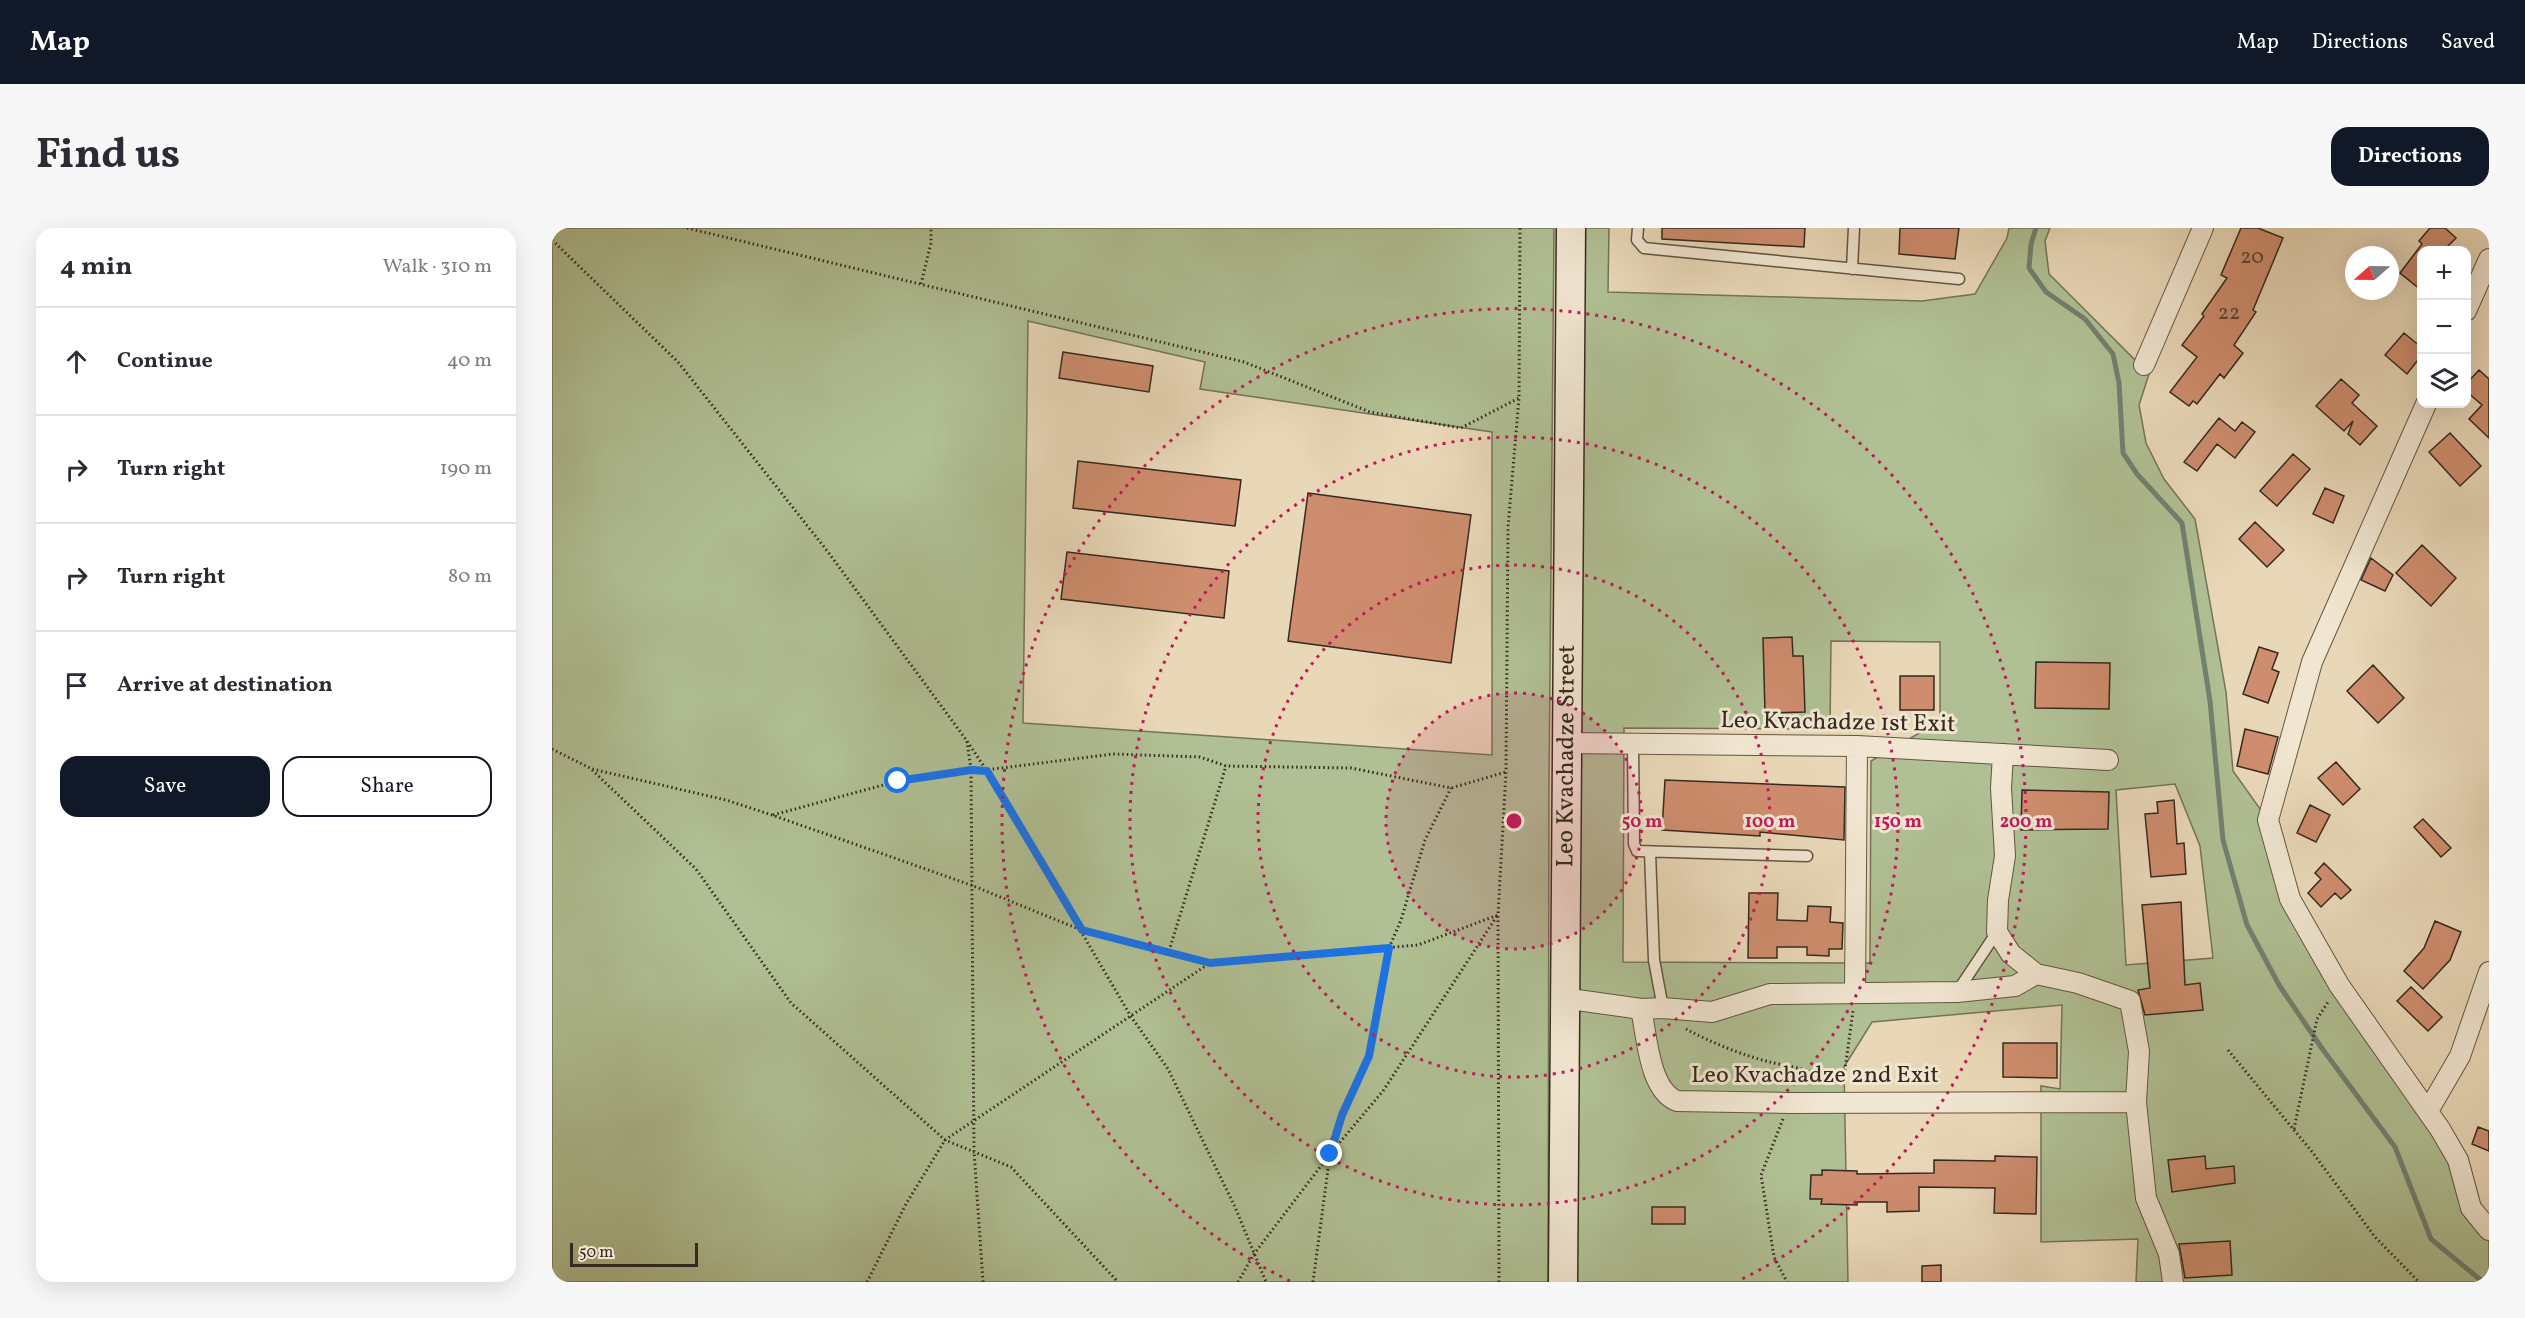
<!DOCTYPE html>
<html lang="en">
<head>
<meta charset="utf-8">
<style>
	:root { --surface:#fff; --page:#f7f7f7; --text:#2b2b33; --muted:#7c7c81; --line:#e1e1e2; --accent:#111827 }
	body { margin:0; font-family:Vollkorn,serif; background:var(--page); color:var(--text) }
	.controls { position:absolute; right:18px; top:18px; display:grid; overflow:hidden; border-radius:12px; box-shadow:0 6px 24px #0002 }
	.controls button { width:54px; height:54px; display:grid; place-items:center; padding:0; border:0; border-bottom:2px solid var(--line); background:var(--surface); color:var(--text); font:30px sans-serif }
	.compass { position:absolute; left:1793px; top:18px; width:54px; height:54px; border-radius:50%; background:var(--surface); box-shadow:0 6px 24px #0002; rotate:250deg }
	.scale { position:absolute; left:18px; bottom:15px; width:128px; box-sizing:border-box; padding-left:6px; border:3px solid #36291f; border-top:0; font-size:16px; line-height:21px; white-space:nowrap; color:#36291f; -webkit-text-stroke:4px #f1e6d1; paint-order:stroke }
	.stop { position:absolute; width:18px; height:18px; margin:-14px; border:4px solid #1a73e8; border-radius:50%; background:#fff }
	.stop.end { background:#1a73e8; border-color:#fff; box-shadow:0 2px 6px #0008 }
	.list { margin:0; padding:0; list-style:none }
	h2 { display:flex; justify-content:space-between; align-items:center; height:78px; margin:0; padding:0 24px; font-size:26px }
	h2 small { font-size:20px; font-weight:400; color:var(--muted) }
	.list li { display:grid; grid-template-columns:39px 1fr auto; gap:18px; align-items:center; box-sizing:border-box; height:108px; padding:0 24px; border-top:2px solid var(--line) }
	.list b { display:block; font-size:22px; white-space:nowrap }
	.list em { font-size:20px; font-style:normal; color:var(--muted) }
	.actions { display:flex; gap:12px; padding:18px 24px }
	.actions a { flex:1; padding:14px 0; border:2px solid var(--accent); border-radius:18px; text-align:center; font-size:21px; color:var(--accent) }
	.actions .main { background:var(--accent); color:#fff }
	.icon { flex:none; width:33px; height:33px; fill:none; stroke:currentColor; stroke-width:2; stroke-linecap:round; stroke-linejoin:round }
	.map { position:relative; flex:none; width:1937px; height:1054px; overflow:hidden; border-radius:18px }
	header { display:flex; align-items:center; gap:36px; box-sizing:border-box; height:84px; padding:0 30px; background:var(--accent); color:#fff }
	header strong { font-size:28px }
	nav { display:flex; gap:33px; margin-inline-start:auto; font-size:21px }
	.intro { display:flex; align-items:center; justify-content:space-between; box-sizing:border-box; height:144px; padding:0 36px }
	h1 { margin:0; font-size:42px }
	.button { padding:15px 27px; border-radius:18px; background:var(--accent); color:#fff; font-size:21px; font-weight:700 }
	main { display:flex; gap:36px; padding:0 36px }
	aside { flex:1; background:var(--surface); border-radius:18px; box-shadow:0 6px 24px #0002 }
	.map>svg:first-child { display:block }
</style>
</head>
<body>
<header>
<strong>Map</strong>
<nav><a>Map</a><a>Directions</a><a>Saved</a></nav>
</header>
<div class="intro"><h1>Find us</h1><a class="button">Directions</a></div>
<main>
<aside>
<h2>4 min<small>Walk · 310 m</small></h2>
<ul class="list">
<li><svg class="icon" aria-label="ahead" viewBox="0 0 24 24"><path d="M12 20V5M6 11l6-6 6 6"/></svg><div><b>Continue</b></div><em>40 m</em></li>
<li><svg class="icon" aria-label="right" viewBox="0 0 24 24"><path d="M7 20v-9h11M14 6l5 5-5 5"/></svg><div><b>Turn right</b></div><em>190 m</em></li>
<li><svg class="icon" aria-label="right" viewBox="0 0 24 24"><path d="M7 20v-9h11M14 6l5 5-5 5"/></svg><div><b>Turn right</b></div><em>80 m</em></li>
<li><svg class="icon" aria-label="arrive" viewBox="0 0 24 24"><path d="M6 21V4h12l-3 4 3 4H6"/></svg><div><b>Arrive at destination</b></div></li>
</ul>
<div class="actions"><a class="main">Save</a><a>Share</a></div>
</aside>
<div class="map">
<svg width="1937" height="1054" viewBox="0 0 1937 1054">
	<rect width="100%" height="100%" fill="#e9d8b8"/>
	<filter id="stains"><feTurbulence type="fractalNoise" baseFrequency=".00333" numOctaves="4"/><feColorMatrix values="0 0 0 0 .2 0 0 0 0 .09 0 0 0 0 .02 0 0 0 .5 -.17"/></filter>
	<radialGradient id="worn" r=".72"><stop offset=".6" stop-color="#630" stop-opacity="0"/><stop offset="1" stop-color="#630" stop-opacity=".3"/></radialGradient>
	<!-- green -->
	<path fill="#b0c094" stroke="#73745a" stroke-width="1.5" fill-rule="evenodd" d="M0,0H1002L997,554L996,1054H0ZM476,93L653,134L648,161L940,204V527L471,495Z
		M1025,0H1057L1056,64L1370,73L1423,66L1455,10L1457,0H1498L1493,13L1497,46L1597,146L1587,177L1594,215L1612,251L1643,291L1674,464L1681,543L1716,592L1738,671L1888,901L1937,1002V1054H1584L1586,1011L1489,1014V858L1508,861L1510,777L1320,794L1292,839L1296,1054H1023ZM1279,413L1388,414V493L1319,533L1318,735L1071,734L1072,500L1278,501ZM1623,556L1648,618L1661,730L1574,737L1564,562Z"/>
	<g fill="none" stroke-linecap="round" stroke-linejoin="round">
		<!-- stream -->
		<path stroke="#718171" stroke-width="5" d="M1484,0L1479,16L1477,40L1494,64L1533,91L1561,126L1567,155L1571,225L1585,246L1630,295L1658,473L1671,612L1695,697L1727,757L1769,819L1843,919L1879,1011L1931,1054"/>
	</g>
	<!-- building -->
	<path fill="#ce8d6e" stroke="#36291f" stroke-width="1.5" d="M1110,0H1253L1252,19L1110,11Z
		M1348,0H1407L1403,31L1347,26Z
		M1689,0H1706L1731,10L1701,82L1704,84L1682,117L1691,125L1672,150L1668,146L1645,176L1641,173L1637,178L1618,164L1645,129L1630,117L1652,88L1650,86L1675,50L1669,47Z
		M1878,0H1893L1904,10L1892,22H1869V62L1848,45L1870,16L1867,13Z
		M1852,105L1869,119V128L1855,146L1833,127Z
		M511,124L601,138L597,164L507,150Z
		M1927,142L1937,151V210L1917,191L1930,177L1914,163V156Z
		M1789,151L1807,167L1800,175L1825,198L1808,217L1796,206L1801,193L1792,203L1764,178Z
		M1667,190L1683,203L1690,194L1703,204L1683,230L1665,216L1645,243L1632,234Z
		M1898,205L1929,238L1908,258L1877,224Z
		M1741,226L1758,241L1725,278L1708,263Z
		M526,233L689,252L683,298L521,280Z
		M1773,260L1792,268L1781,295L1761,286Z
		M756,265L919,287L899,435L736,413Z
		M1703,294L1732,322L1715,339L1687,311Z
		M1870,317L1904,350L1879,378L1844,345Z
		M515,324L677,343L672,390L509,371Z
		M1819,330L1841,347L1833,363L1809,352Z
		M1240,409L1241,428H1251L1253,484L1213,485L1211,410Z
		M1707,419L1726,425L1720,441L1727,444L1716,475L1691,466Z
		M1484,434L1558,435L1557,481L1483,480Z
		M1821,437L1852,470L1826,495L1795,463Z
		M1348,448H1382V482H1348Z
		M1693,501L1726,509L1716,546L1685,538Z
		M1784,534L1808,561L1791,577L1766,550Z
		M1113,552L1293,559L1292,612L1208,604V608L1110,602Z
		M1470,562L1557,564L1556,601L1469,602Z
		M1622,572L1625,616L1632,615L1634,646L1599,649L1593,586L1606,585L1605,574Z
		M1758,577L1778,587L1764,614L1745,605Z
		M1871,591L1899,620L1889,629L1862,599Z
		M1772,635L1799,662L1789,671L1783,665L1769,679L1756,665L1769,651L1763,645Z
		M1197,665H1226L1225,692L1255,693L1256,678L1279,679L1278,694L1291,695L1290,721H1277V728L1255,727V719H1225V730H1196Z
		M1629,674L1633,757L1648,755L1651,782L1593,787L1586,762L1598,760L1590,677Z
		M1883,693L1909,704L1898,732L1871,761L1852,743L1872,720Z
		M1859,759L1890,789L1876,803L1845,773Z
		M1451,815H1505V850L1451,849Z
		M1926,899L1937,903V923L1920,916Z
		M1443,928L1485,929L1484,986L1442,985L1443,960L1367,959V983L1335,984V974H1305V977L1269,976L1270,971H1258L1259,947H1270V942L1305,943V946L1382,945V932L1443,933Z
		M1653,928L1654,941L1682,938L1683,955L1620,964L1616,932Z
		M1100,979H1133V996H1100Z
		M1678,1013L1680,1047L1633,1050L1627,1016Z
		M1389,1037V1054H1370V1038Z"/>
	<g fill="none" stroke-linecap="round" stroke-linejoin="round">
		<defs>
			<path id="service" d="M1086,0L1085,12L1092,20L1407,51
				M1300,41L1302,0
				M1081,516L1082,616L1085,623L1255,628
				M1098,624L1102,732L1111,780
				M1405,764L1445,704"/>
			<path id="minor" d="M1914,83L1937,31
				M1592,137L1651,0
				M1874,176L1760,434L1716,592L1738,671L1787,757L1888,901L1906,932L1919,980L1937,1002
				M1014,515L1305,518L1556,532
				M1451,526L1449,560L1453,628L1446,672L1445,704L1459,726L1484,746L1526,755L1578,773L1587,823L1584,874L1594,970L1617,1026L1621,1054
				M1303,763L1305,518
				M1011,770L1089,781C1095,808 1097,862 1125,873L1237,875L1584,874
				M1089,781L1111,780L1160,784L1218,766L1405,764L1463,758L1484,746
				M1876,883L1908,828L1937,744"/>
			<g id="secondary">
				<path id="s1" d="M1011,1054L1019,0"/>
			</g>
		</defs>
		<!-- service casing -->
		<use href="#service" stroke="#635545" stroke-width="13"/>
		<!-- minor casing -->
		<use href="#minor" stroke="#635545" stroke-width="22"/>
		<!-- secondary casing -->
		<use href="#secondary" stroke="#36291f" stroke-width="31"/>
		<!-- path -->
		<path stroke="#36291f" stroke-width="3" stroke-dasharray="1.5 3" stroke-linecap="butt" d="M135,0L692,134L818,184L909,200L967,170
			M0,12L126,134L276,324L415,513L435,543L578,787L616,841L683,979L714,1054
			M369,56L379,15V0
			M415,513L419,542L422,923L431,1054
			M0,521L40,541L174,572L220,587L419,657L529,702L658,735L866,717L946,687
			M40,542L144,641L239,775L393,912L459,939L566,1054
			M221,587L346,553L561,526L648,529L674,538L799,540L899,560L954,544
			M617,723L674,538
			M1134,801C1160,815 1192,828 1222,835C1250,841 1262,842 1288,856
			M1676,822L1761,925L1823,1009L1867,1054
			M1291,856L1301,783
			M1231,891L1209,947L1222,1029L1235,1054
			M1742,901L1765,791L1776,774
			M315,1054L354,976L393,912L658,735
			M686,1054L702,1026L778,926L790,887L817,828L837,720L849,692L873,612L899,560
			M761,1054L778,926L831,863L945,688
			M947,1054L946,687L954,544L956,299L967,170L968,0"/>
		<!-- service -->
		<use href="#service" stroke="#f1e6d1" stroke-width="10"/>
		<!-- minor -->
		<use href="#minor" stroke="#f1e6d1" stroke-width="20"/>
		<!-- secondary -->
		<use href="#secondary" stroke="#f1e6d1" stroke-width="28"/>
	</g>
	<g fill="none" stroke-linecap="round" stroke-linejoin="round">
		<!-- route -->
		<path stroke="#1a73e8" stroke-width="8" d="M346,553L419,542L435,543L530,702L658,735L837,720L817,828L790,887L778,926"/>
	</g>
	<!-- distance rings -->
	<circle cx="962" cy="593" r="128" fill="#c2185b" fill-opacity=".12"/>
	<g fill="none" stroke="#c2185b" stroke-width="3" stroke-dasharray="3 6">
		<circle cx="962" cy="593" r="128"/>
		<circle cx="962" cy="593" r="256"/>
		<circle cx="962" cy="593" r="384"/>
		<path d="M738 1053A512 512 0 1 1 1186 1053"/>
	</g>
	<g text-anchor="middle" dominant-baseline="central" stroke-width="6" stroke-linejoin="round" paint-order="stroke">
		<!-- number labels -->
		<g font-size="21" fill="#5c4233">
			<text x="1700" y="29">20</text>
			<text x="1677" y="85">22</text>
		</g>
		<!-- street labels -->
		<g font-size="24" fill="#36291f" stroke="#f1e6d1">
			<text transform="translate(1286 495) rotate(1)">Leo Kvachadze 1st Exit</text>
			<text stroke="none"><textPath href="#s1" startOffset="526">Leo Kvachadze Street</textPath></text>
			<text x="1263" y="848">Leo Kvachadze 2nd Exit</text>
		</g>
	</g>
	<circle cx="962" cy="593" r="9" fill="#c2185b" stroke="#f1e6d1" stroke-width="3"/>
	<g font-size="18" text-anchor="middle" font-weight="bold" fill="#c2185b" stroke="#f1e6d1" stroke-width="6" stroke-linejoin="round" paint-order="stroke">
		<text x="1090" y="599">50 m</text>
		<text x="1218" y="599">100 m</text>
		<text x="1346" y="599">150 m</text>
		<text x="1474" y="599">200 m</text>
	</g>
	<rect width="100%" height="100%" filter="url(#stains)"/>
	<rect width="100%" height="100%" fill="url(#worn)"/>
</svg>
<div class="controls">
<button>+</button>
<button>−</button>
<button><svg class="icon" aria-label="layers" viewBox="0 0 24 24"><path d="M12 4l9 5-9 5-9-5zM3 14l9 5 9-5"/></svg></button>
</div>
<svg class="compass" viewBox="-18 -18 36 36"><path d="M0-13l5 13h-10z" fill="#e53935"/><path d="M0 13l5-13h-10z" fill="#7c7c81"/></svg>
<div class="scale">50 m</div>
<div class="stop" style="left:346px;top:553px"></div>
<div class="stop end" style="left:778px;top:926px"></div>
</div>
</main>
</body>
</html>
